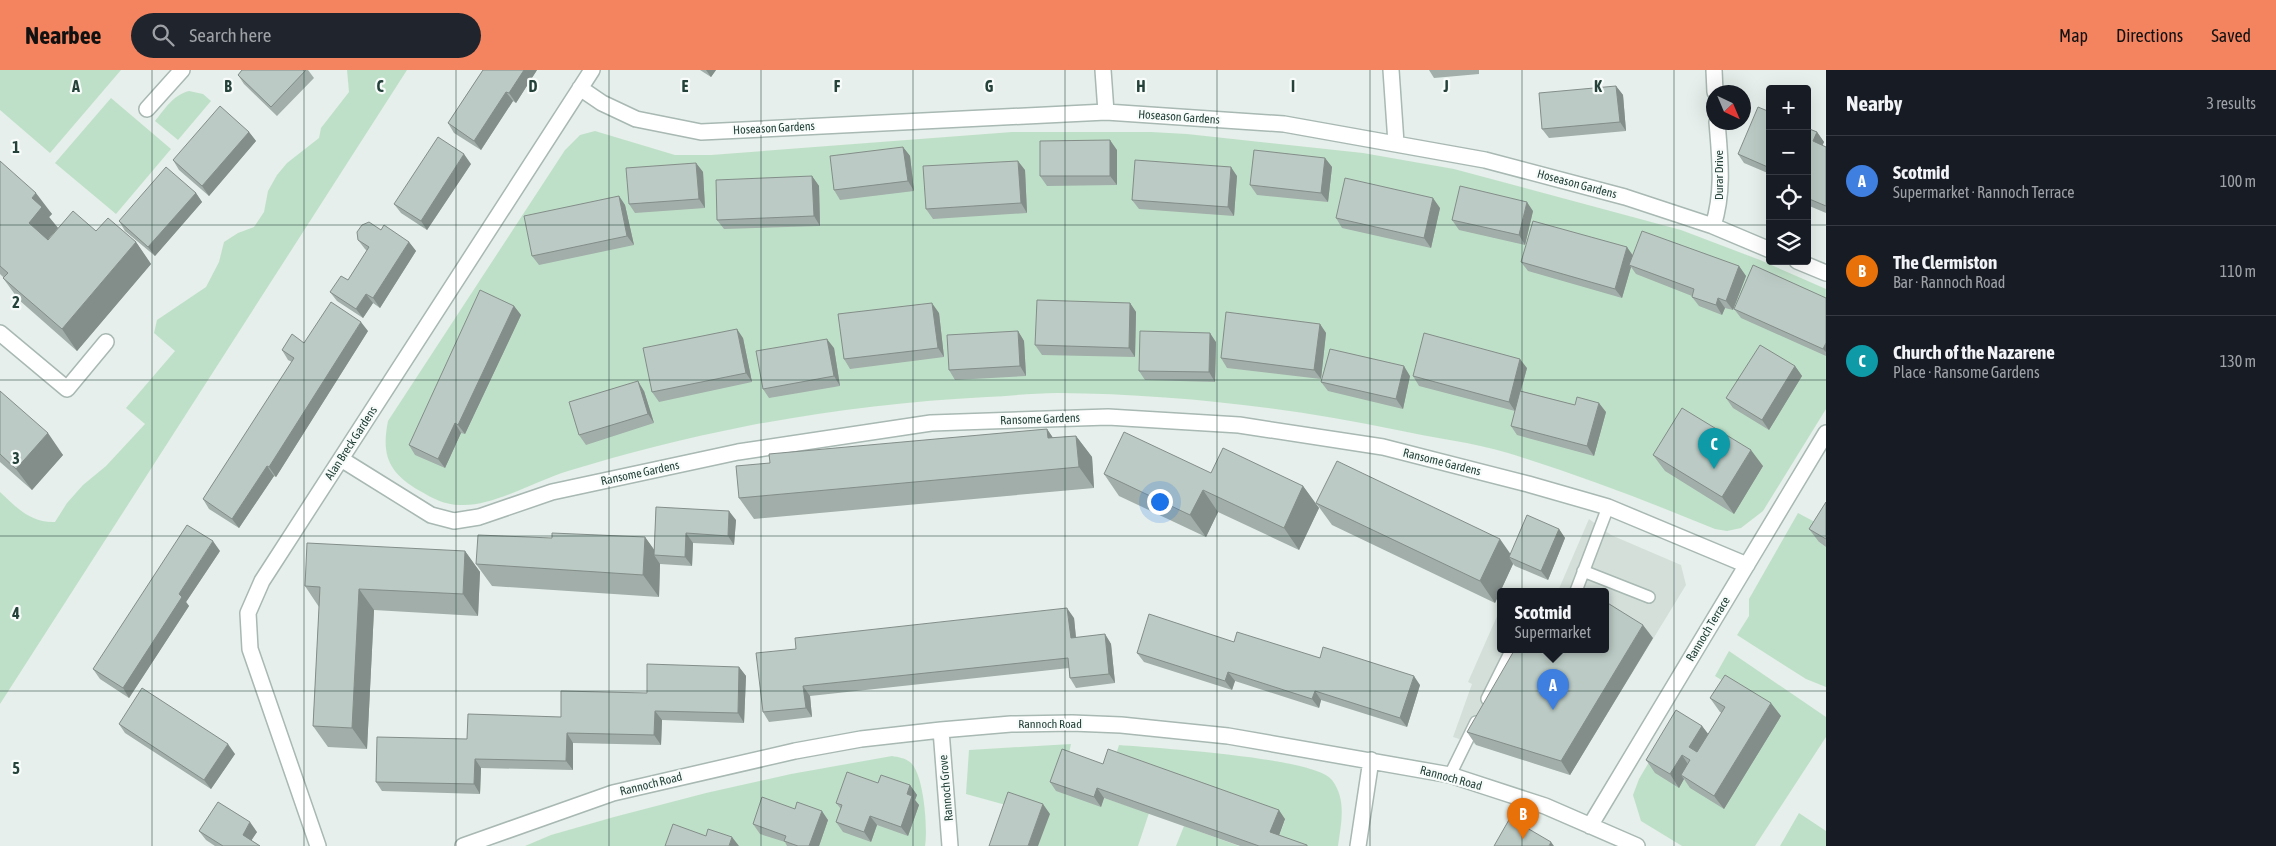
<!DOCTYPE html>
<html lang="en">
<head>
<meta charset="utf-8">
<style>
	:root { --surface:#171b24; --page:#20242c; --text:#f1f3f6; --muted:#9ea1a6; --line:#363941; --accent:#f4845f }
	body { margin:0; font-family:"Asap Condensed",sans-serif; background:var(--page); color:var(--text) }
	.controls { position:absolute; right:15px; top:15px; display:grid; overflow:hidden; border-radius:5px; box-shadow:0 5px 20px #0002 }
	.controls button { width:45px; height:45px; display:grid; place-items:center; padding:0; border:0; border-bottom:1px solid var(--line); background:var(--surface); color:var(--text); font:25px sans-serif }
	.compass { position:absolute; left:1706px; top:15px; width:45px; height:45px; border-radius:50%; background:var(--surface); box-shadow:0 5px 20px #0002; rotate:136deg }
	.you { position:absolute; left:1159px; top:431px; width:18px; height:18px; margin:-12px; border:4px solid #fff; border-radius:50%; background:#1a73e8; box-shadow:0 0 0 8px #1a73e833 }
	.badge { display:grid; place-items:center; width:32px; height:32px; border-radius:50%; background:var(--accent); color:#fff; font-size:16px; font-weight:700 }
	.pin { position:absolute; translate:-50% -41px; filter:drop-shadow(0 1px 2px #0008) }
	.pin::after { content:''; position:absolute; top:26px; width:18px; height:15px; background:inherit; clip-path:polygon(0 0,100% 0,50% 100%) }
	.popup { position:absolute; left:1497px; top:518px; width:112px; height:65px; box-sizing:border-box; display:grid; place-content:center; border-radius:5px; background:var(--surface); filter:drop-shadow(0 1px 4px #0005); font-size:16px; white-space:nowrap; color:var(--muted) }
	.popup b { font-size:19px; color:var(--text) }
	.popup::after { content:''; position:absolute; left:50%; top:100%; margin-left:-10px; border:10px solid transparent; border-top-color:var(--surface) }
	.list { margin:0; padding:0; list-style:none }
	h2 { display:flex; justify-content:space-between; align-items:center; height:65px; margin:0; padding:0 20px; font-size:21px }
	h2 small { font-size:16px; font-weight:400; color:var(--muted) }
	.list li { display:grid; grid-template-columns:32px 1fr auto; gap:15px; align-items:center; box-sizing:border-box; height:90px; padding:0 20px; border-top:1px solid var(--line) }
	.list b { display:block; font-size:19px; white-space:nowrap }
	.list p { margin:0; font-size:16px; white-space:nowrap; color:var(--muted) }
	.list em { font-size:16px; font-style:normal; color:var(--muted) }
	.icon { flex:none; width:28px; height:28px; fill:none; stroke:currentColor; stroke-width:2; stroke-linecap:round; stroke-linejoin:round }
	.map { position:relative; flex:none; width:1826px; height:776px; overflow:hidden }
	header { display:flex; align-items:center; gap:30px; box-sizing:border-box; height:70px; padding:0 25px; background:var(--accent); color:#111 }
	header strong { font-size:24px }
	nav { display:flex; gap:28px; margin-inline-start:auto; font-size:18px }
	.search { width:350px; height:45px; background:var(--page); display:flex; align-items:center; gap:12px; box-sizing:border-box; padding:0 18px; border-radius:28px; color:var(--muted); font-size:19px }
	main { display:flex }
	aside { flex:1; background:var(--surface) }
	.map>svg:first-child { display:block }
</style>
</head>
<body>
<header>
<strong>Nearbee</strong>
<div class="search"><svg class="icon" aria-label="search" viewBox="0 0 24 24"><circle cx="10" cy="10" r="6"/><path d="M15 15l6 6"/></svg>Search here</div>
<nav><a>Map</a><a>Directions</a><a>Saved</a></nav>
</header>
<main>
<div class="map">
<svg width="1826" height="776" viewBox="0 0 1826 776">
	<rect width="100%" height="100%" fill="#e6efeb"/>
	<!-- built -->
	<path fill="#d4dfda" d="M1589,449L1611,465L1681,495L1686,515L1570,705L1453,667L1472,614L1468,612L1498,544L1500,543V579H1606V521H1558Z"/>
	<!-- green -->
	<path fill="#bfe0c8" d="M0,0H121L50,83L0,40Z
		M347,0H407L0,634V422C17,438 31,453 55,452L67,433L83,415L106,396L145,354L126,338L175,281L154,263L157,250L206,217L219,192L224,172L238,163L254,157L264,142L268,121L277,105L287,93L319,68L321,58L349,22Z
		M189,21L203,24L211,31L178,70L155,51C165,39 173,25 189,21Z
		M111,28L171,79L116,144L55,93Z
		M595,61L675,85H711L1012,62H1151L1187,64L1363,83L1454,99L1681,160L1760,190L1826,219V339L1763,441L1741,458L1727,461L1715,459C1647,431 1578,405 1508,383C1472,372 1433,368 1397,360C1286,337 1171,324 1058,323C1034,323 1010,326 987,327C906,331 826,341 747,356C686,368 627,383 568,401C535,411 493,437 460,435C445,435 432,428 420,421C389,403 381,386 388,351L565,80L580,65Z
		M1798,443L1826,458L1819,472L1826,477V617L1806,609L1737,565L1749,546V529Z
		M1729,581L1826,647V667L1755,776H1682L1641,751L1633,725L1639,709L1671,655L1691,699L1781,647L1715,606Z
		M1071,674L1068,688L1104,728L1149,743L1138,776H1038L1013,737L966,724L969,680Z
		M1119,675C1153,678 1315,687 1332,710C1347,730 1341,753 1338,776H1290L1277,771L1285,750L1115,688Z
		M892,686C898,687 905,688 910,692C924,703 928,759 925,776H525L551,765L614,747L706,723L791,704Z
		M1799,743L1826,761V776H1780Z
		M1184,756L1239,776H1176Z"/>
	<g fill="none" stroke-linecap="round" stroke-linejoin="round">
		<defs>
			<path id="lane" d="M1583,501L1649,527
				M1576,521L1608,437
				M1487,629L1512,579
				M1450,705L1476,652"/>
			<path id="street" d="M1103,0L1106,42
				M1391,0L1396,73
				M1714,0L1715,22
				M580,18L602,33L636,49L701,62L1106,42L1284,54L1485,90L1625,127L1713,156L1770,180
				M147,39L182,0
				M1713,156C1724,122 1720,88 1717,52
				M1797,191L1826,203
				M0,263L67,319L106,272
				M341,389L431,445L454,451L479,447L552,422L738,382L931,353L1108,347L1239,355L1383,377L1528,414L1608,437L1747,495
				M941,660L950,776
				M1590,756L1826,363
				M318,776L250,579L248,543L262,511L592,0
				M463,776L613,723L795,681L861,669L941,660L1011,654L1072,653L1121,655L1228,666L1450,705L1545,736L1637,776
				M1358,776L1371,690"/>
		</defs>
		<!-- lane casing -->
		<use href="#lane" stroke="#a8b8b2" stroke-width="14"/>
		<!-- street casing -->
		<use href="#street" stroke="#a8b8b2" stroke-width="18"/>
		<!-- lane -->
		<use href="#lane" stroke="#fff" stroke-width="11"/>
		<!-- street -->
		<use href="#street" stroke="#fff" stroke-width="15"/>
	</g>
	<!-- wall -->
	<path fill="#a1aea9" d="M242,0H308L314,8L277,46L244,14L238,5Z
		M483,0H537L516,33L513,31L481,80L454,63L448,53Z
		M700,0H716L711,7Z
		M1429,0H1479V4L1434,8Z
		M1616,16L1623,25L1626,61L1549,68L1542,59Z
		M1770,42V104L1744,93L1738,84Z
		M1807,58L1817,62L1824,72L1822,75L1826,77V143L1807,135Z
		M249,62L256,71L209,126L179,100L173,90Z
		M903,77L910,86L914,121L840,130L834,120Z
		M1117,80V115L1047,116L1040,106Z
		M1325,88L1332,97L1328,132L1257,125L1250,115Z
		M0,91L52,144L49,147L58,158L48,169L96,161L136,172L151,194L77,281L19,230L3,208H4L0,204Z
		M696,93L703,102L705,138L635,143L629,134Z
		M471,94L427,160L401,143L394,134Z
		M1025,100L1027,143L933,149L926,139Z
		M812,106L819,116L820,156L724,159L717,150Z
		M1237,106L1234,146L1139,139L1132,130Z
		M196,123L202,132L155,186L125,161L119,151Z
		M619,126L625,135L634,175L539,195L532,186Z
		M1440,138L1431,178L1342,158L1336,148Z
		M1533,141L1525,175L1459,160L1452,150Z
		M381,160L409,172L416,181L380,238L373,233L363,248L337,231L330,222L348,210L367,181L365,179L358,170Z
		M1633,186L1739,196L1746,206L1733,240L1725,238L1722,245L1699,236L1692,227V226L1636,204L1631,197L1622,228L1528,201L1521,192Z
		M1826,228V286L1741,248L1734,239Z
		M1130,233L1136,242L1135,287L1042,285L1035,275Z
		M514,236L521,245L465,364L461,363L445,398L415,385L409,375Z
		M939,243L944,287L850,299L844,289Z
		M1320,254L1326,263L1321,309L1227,298L1221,288Z
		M368,261L276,407L274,406L239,458L209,439L203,429L292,292L288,290L282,280L304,273Z
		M1018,261L1024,271L1026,306L955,310L949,300Z
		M743,268L752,312L659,332L652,322Z
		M1216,272L1215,312L1145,310L1139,301Z
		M834,278L840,316L769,328L763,319Z
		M1795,296L1802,306L1769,360L1733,338L1726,328Z
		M1527,298L1521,321L1575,335L1606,342L1594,386L1517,365L1511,356L1515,341L1419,316L1413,306Z
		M1410,306L1403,339L1328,321L1321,312Z
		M0,321L63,385L32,420L0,392Z
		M644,321L654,353L586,375L579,365Z
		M1047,359L1053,368L1076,366L1092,387L1094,418L754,449L739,428L770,393Z
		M1653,385L1763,396L1734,444L1665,401Z
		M1211,403L1303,416L1319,438L1299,480L1218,442L1206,467L1119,426L1104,404Z
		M1826,432V477L1819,472L1809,459Z
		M1316,433L1510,484L1559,459L1565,468L1548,510L1515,496L1513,494L1495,533L1332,455Z
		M656,437L736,450L734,475L693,473L692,496L660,494L659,527L492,516L476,494L552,468L645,467L654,480Z
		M220,481L186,532L189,536L129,628L100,609L93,599Z
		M465,481L480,502L478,546L374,540L367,679L328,677L313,656L319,537L305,516Z
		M1074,548L1076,568L1105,564L1111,574L1115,613L1076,618L1070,608L1069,598L810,626L812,647L769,652L763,642L796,579Z
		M1653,568L1570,705L1476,675L1467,662Z
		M1234,572L1320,588L1420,615L1407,657L1321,630L1319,638L1235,611L1232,620L1144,592L1137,583Z
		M739,597L746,606L744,653L662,650L661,675L573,673V700L481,698L480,724L382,721L376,712L467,669L561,647L647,623Z
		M1710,628L1781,646L1724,739L1690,718L1684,709L1679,718L1655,703L1646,690L1702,656L1708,664L1722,643L1720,642Z
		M119,654L235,684L211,719L125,663Z
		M1103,694L1285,749L1279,765L1308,776H1240L1104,728L1101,737L1056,721L1050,712Z
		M878,713L910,715L917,725L915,730L919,735L908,766L877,755L871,772L843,762L836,752L841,739L836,733Z
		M795,739L828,750L819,776H787L785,772L760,764L753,754Z
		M199,761L257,762L251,770L260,776H215L206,770Z"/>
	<!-- shaded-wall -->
	<path fill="#838d89" d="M524,0H537L516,33L509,23Z
		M706,0H716L711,7Z
		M1616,16L1623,25L1626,61L1620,52Z
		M506,22L513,31L481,80L474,71Z
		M249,62L256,71L209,126L202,116Z
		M1817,62L1824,72L1820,81L1813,71Z
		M1110,70L1117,80V115L1110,106Z
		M903,77L910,86L914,121L908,111Z
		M464,84L471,94L427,160L421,151Z
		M1325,88L1332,97L1328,132L1321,123Z
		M1018,91L1025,100L1027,143L1021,133Z
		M696,93L703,102L705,138L699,129Z
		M1231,97L1237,106L1234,146L1228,137Z
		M812,106L819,116L820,156L814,146Z
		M36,123L52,144L49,147L58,158L44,174L29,153L32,128Z
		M196,123L202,132L155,186L148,177Z
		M619,126L625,135L634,175L627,166Z
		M1433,128L1440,138L1431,178L1424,168Z
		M1527,132L1533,141L1525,175L1519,165Z
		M136,172L151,194L77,281L62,259Z
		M409,172L416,181L380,238L373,228Z
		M1627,177L1634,187L1629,195L1631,197L1622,228L1615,219Z
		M1739,196L1746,206L1733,240L1726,231Z
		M366,224L373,233L363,248L356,239Z
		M1718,228L1725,238L1722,245L1716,235Z
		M932,233L939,243L944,287L938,278Z
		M1130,233L1136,242L1135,287L1129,278Z
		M514,236L521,245L465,364L458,355Z
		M361,252L368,261L276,407L269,397Z
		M1320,254L1326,263L1321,309L1314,300Z
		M737,259L743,268L752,312L746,303Z
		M1018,261L1024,271L1026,306L1020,296Z
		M1210,263L1216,272L1215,312L1209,302Z
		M827,269L834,278L840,316L834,306Z
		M1826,273V282L1823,279Z
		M1520,289L1527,298L1515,341L1509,332Z
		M1404,296L1410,306L1403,339L1396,329Z
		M1795,296L1802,306L1769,360L1762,350Z
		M638,311L644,321L654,353L648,344Z
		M1599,333L1606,342L1594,386L1587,376Z
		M455,353L461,363L445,398L438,389Z
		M1047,359L1062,381L1048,368Z
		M48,363L63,385L32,420L16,399Z
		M1076,366L1092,387L1094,418L1079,397Z
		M1751,380L1763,396L1734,444L1722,427Z
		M267,396L274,406L239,458L232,449Z
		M1303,416L1319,438L1299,480L1284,458Z
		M1203,420L1218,442L1206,467L1190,445Z
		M729,441L736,450L734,475L728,466Z
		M1559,459L1565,468L1548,510L1541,501Z
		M686,463L693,473L692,496L685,487Z
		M645,467L658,485H654L660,494L659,527L643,505Z
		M1500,469L1514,489L1509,487L1513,494L1495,533L1480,511Z
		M213,471L220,481L186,532L189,536L129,628L123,618L179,524Z
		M465,481L480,502L478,546L463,524Z
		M359,519L374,540L367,679L352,658Z
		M1067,538L1074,548L1077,578L1071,568Z
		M1643,555L1653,568L1570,705L1561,691Z
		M1105,564L1111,574L1115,613L1109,604Z
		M739,597L746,606L744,653L738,643Z
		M1228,602L1235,611L1232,620L1225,611Z
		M1414,606L1420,615L1407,657L1400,648Z
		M803,616L810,626L812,647L806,638Z
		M1315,621L1321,630L1319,638L1312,629Z
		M1771,633L1781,646L1724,739L1714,726Z
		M655,641L662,650L661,675L654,665Z
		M1702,656L1712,669L1698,691L1689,677Z
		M567,663L573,673V700L566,691Z
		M228,674L235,684L211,719L204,710Z
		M1682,685L1691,699L1681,705L1684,709L1679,718L1670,704Z
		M475,689L481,698L480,724L474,714Z
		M910,715L917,725L915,730L919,735L908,766L901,757L907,724Z
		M1097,718L1104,728L1101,737L1094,727Z
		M1043,734L1050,744L1038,776H1028Z
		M1279,740L1285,749L1277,771L1270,762Z
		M822,741L828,750L819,776H809Z
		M870,746L877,755L871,772L864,762Z
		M250,752L257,762L249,774L243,765Z
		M732,767L739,776H729Z
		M1551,772L1554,776H1549Z"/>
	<!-- building -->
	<path fill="#bbcac4" stroke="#838d89" d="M242,0H306L271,37L238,5Z
		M483,0H524L509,23L506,22L474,71L448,53Z
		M1616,16L1620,52L1542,59L1539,23Z
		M220,36L249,62L202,116L173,90Z
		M1758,37L1770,42V98L1738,84Z
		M1807,58L1817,62L1813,71L1826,77V136L1807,128Z
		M438,67L464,84L421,151L394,134Z
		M1110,70V106H1040V71Z
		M903,77L908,111L834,120L830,86Z
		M1254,80L1325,88L1321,123L1250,115Z
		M1135,90L1231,97L1228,137L1132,130Z
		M0,91L36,123L32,128L42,137L29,153L48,170L73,141L96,161L108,148L136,172L62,259L3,208L8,203L0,196Z
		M1018,91L1021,133L926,139L923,96Z
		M696,93L699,129L629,134L626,98Z
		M166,97L196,123L148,177L119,151Z
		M812,106L814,146L717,150L716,110Z
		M1345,108L1433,128L1424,168L1336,148Z
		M1460,116L1527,132L1519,165L1452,150Z
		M619,126L627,166L532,186L524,146Z
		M1533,151L1627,177L1615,219L1521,192Z
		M369,152L381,160L384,155L409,172L373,228L366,224L356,239L330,222L341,206L348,210L369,177L358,170L357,162L362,155Z
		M1642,161L1739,196L1726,231L1718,228L1716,235L1692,227L1694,219L1629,195Z
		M1753,195L1826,228V273L1823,279L1734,239Z
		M480,220L514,236L458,355L455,353L438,389L409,375Z
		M1037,230L1130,233L1129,278L1035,275Z
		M331,232L361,252L269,397L267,396L232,449L203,429L294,288L282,280L292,264L304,273Z
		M932,233L938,278L844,289L838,244Z
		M1226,242L1320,254L1314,300L1221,288Z
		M737,259L746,303L652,322L643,278Z
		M1018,261L1020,296L949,300L947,265Z
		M1140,261L1210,263L1209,302L1139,301Z
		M1424,263L1520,289L1509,332L1413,306Z
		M827,269L834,306L763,319L756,281Z
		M1760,275L1795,296L1762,350L1726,328Z
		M1330,279L1404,296L1396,329L1321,312Z
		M638,311L648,344L579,365L569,332Z
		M0,321L48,363L16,399L0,384Z
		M1520,321L1575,335L1577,327L1599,333L1587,376L1511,356Z
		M1682,338L1751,380L1722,427L1653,385Z
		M1047,359L1048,368L1076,366L1079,397L739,428L736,396L770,393L769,384Z
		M1124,362L1211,403L1223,378L1303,416L1284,458L1203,420L1190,445L1104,404Z
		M1337,391L1500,469L1480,511L1316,433Z
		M1826,432V469L1809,459Z
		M656,437L729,441L728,466L686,463L685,487L654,485Z
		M1527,445L1559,459L1541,501L1509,487Z
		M187,455L213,471L179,524L182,527L123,618L93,599Z
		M552,463L645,467L643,505L476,494L478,465L552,468Z
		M307,473L465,481L463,524L359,519L352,658L313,656L320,517L305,516Z
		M1606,532L1643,555L1561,691L1467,662L1515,579H1606Z
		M1067,538L1071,568L1105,564L1109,604L1070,608L1068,588L803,616L806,638L763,642L756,583L796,579L795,568Z
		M1149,544L1234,572L1237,562L1320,588L1323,577L1414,606L1400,648L1315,621L1312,629L1228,602L1225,611L1137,583Z
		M647,594L739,597L738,643L655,641L654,665L567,663L566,691L475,689L474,714L376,712L377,667L467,669L468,644L561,647V621L647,623Z
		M1725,605L1771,633L1714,726L1681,705L1690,690L1682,685L1670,704L1646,690L1676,640L1702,656L1689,677L1697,682L1725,637L1710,628Z
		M142,618L228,674L204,710L119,654Z
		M1062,679L1103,694L1108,679L1279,740L1270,762L1307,775V776H1259L1097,718L1094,727L1050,712Z
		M847,702L878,713L881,705L910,715L907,724L912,726L901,757L870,746L864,762L836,752L842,735L836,733Z
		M1008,722L1043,734L1028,776H989Z
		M762,727L795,739L797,732L822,741L809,776H798L784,771L786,766L753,754Z
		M218,732L250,752L243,765L260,776H223L199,761Z
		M1510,748L1551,772L1549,776H1494Z
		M673,754L706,766L708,759L732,767L729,776H665Z"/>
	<!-- grid -->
	<path fill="none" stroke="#24423a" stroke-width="1" stroke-opacity="0.55" d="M152,0V776M304,0V776M456,0V776M609,0V776M761,0V776M913,0V776M1065,0V776M1217,0V776M1370,0V776M1522,0V776M1674,0V776M0,155H1770M1807,155H1826M0,310H1826M0,466H1826M0,621H1826"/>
	<g text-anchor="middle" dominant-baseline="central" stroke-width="4.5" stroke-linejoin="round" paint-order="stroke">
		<!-- street labels -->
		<g font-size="12" fill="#24423a" stroke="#f7fbf9">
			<text transform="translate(1179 47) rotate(4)">Hoseason Gardens</text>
			<text transform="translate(774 58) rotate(-3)">Hoseason Gardens</text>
			<text transform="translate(1719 105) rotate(-90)">Durar Drive</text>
			<text transform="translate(1577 114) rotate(15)">Hoseason Gardens</text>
			<text transform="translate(1040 349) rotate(-2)">Ransome Gardens</text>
			<text transform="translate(351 373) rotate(-57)">Alan Breck Gardens</text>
			<text transform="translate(1442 392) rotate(14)">Ransome Gardens</text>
			<text transform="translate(640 403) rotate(-12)">Ransome Gardens</text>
			<text transform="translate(1708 559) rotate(-59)">Rannoch Terrace</text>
			<text x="1050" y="654">Rannoch Road</text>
			<text transform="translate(1451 708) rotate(15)">Rannoch Road</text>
			<text transform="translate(651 714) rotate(-14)">Rannoch Road</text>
			<text transform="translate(946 718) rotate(-95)">Rannoch Grove</text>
		</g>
	</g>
	<g font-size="16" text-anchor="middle" font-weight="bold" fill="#24423a" stroke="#f7fbf9" stroke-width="4.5" stroke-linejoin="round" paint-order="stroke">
		<text x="76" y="22">A</text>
		<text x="228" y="22">B</text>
		<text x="380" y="22">C</text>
		<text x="533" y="22">D</text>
		<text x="685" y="22">E</text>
		<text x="837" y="22">F</text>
		<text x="989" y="22">G</text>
		<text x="1141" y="22">H</text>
		<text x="1293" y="22">I</text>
		<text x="1446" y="22">J</text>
		<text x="1598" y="22">K</text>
		<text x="16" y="83">1</text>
		<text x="16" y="238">2</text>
		<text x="16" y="394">3</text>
		<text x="16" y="549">4</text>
		<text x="16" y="704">5</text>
	</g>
</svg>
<div class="controls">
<button>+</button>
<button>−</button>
<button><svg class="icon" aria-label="locate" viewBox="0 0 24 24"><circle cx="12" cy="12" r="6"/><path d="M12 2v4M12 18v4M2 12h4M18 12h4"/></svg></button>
<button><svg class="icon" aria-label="layers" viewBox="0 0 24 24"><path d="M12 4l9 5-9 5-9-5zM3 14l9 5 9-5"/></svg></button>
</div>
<svg class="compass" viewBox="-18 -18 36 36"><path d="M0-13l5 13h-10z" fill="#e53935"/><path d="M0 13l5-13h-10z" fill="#9ea1a6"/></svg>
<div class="you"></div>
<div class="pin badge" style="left:1553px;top:640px;background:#3f7fe0">A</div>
<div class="popup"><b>Scotmid</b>Supermarket</div>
<div class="pin badge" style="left:1523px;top:769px;background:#e8710a">B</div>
<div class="pin badge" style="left:1714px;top:399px;background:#0f9aa8">C</div>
</div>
<aside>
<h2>Nearby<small>3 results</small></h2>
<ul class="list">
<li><span class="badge" style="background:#3f7fe0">A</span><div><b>Scotmid</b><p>Supermarket · Rannoch Terrace</p></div><em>100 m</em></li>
<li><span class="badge" style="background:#e8710a">B</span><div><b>The Clermiston</b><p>Bar · Rannoch Road</p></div><em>110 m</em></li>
<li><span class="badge" style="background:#0f9aa8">C</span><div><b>Church of the Nazarene</b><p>Place · Ransome Gardens</p></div><em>130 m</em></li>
</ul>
</aside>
</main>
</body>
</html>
